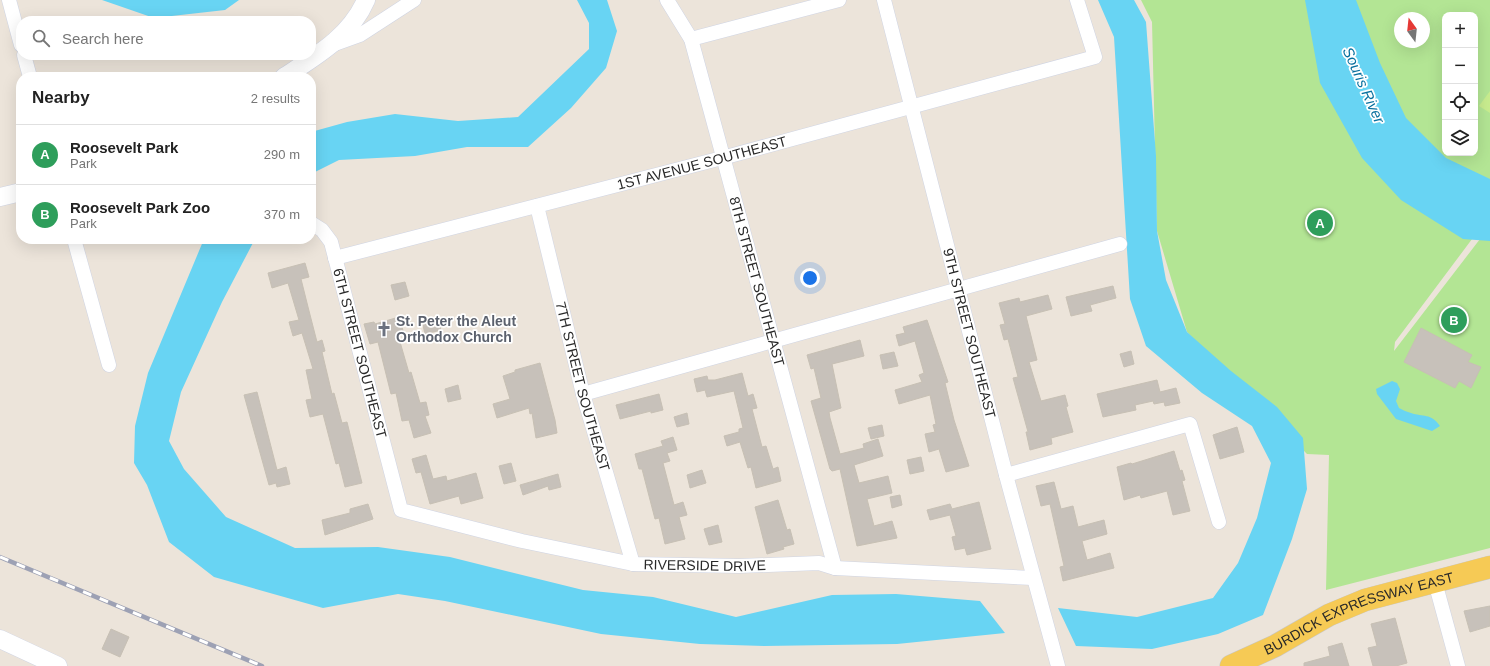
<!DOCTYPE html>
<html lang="en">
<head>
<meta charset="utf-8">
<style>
	:root { --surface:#fff; --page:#f6f6f6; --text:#222; --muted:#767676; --line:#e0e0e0; --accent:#1a73e8 }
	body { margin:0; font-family:Arial,sans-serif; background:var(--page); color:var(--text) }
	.controls { position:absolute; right:12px; top:12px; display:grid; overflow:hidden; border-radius:8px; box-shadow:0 4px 16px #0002 }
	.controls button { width:36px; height:36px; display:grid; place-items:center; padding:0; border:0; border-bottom:1px solid var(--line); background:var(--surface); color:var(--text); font:20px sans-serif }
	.compass { position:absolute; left:1394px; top:12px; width:36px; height:36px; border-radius:50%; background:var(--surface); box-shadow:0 4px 16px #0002; rotate:345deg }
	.you { position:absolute; left:810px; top:278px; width:14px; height:14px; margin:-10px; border:3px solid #fff; border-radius:50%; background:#1a73e8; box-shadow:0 0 0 6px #1a73e833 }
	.badge { display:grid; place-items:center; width:26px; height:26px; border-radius:50%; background:var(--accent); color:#fff; font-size:13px; font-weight:700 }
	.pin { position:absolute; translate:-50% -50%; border:2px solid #fff; box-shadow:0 1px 4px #0006 }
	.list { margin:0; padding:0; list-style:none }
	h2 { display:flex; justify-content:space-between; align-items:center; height:52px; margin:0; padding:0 16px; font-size:17px }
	h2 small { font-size:13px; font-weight:400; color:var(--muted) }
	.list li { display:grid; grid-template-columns:26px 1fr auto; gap:12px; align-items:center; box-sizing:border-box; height:60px; padding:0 16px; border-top:1px solid var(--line) }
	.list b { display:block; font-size:15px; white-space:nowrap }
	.list p { margin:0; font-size:13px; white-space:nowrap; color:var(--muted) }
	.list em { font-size:13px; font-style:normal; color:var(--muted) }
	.icon { flex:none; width:22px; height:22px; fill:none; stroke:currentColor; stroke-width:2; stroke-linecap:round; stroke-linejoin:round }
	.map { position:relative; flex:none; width:1490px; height:666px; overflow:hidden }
	.search { position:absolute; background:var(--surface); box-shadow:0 4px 16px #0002; left:16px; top:16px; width:300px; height:44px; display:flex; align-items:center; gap:10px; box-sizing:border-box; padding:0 14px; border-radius:16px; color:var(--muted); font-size:15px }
	.panel { position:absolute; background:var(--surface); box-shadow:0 4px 16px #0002; left:16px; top:72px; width:300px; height:172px; border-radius:16px }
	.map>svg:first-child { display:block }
</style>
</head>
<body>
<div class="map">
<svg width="1490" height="666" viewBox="0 0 1490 666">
	<rect width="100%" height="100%" fill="#ece4da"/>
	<!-- green -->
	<path fill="#b3e594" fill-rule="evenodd" d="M1141,0H1490V215L1395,342L1394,351L1490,226V548L1326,590L1329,455L1307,454L1187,332L1157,231L1152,22ZM1445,15H1475V153H1445ZM1400,18H1424V42H1400Z"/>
	<!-- pitch -->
	<path fill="#c9ed8f" d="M1490,91V113L1479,106Z"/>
	<!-- water -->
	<path fill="#68d4f3" d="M102,0H239L225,10L154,18Z
		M577,0H607L617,31L606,68L571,108L528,147H467L415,156L339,160L311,174V132L347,122L395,114L458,121L518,117L589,49V23Z
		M1098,0H1134L1146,22L1156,156L1157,231L1166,280L1187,332L1231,371L1277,407L1303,438L1307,489L1292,539L1263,615L1218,634L1152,649L1076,646L1058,608L1137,617L1213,598L1238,563L1257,518L1271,463L1252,426L1202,393L1146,346L1130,299L1114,37Z
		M1305,0H1356L1380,63L1406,118L1446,158L1490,179V241L1463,239L1401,200L1362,158L1320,83Z
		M204,239H255L222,302L181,392L169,441L184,469L226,517L295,548L378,547L450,557L583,590L653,597L736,617L832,595L896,594L980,601L1005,633L897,644L764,646L700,644L601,634L445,601L398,594L323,608L214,577L169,542L147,485L134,463L135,426L148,373Z
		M1392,381L1397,383L1400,389L1396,401L1399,408C1403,410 1407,412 1411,413C1423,417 1431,413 1440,426L1432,431L1396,419L1377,394L1376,389Z"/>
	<!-- building -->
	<path fill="#c7c1ba" stroke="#c7c0b4" d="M305,263L309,277L301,279L308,307L317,342L322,340L325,351L322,352L332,394L334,393L342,423L347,422L362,483L345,487L339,463L336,464L323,414L310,417L306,400L312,399L306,370L313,369L302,333L293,336L289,322L299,320L288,283L272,288L268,273Z
		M405,282L409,296L395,300L391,285Z
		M1113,286L1116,298L1090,305L1092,311L1071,316L1066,297Z
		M1048,295L1052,309L1026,316L1037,360L1029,362L1041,401L1065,395L1068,406L1066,407L1073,432L1051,438L1052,444L1030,450L1026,432H1028L1013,378L1018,377L1008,339L1004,340L1000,325L1005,324L999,303L1019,298L1020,302Z
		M399,317L404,334L398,335L409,373L411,372L420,403L426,402L429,415L425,416L431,433L414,438L409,420L402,421L396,393L391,394L378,342L370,344L364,324L374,322L375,324Z
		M437,318L441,330L425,334L422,321Z
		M927,320L948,382L945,383L954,420L969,466L946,472L939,449L929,452L925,434L935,432L933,425L936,424L930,395L899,404L895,390L922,382L919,375L924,373L915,341L899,346L896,335L905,333L903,327Z
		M1421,328L1472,355L1468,362L1481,367L1471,388L1459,381L1455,388L1404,362Z
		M860,340L864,356L832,364L841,408L829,412L830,418L840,454L864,448L863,444L878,439L883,456L854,465L859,483L888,476L892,493L867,499L874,526L892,521L897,538L857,546L840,469L832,471L830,469L811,401L821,398L814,368L811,369L807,355Z
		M1131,351L1134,364L1124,367L1120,354Z
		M894,352L898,366L883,369L880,355Z
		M540,363L555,420L557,433L536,438L532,413L530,414L529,408L497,418L493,404L510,399L503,376L515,372V370Z
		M742,373L748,396L753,394L757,408L752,409L762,447L766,446L773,469L778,467L781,481L756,488L751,467L748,468L740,442L727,446L724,436L739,432V429L743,428L734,391L707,397L705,390L697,392L694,379L707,376L708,380H715Z
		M1157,380L1160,392L1176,388L1180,403L1165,406L1164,402L1154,404L1153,401L1135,405L1136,410L1103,417L1097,394Z
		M458,385L461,399L448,402L445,389Z
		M257,392L277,470L286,467L290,484L277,487L276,483L269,485L244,395Z
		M659,394L663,410L651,413V411L620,419L616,405Z
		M687,413L689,424L677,427L674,417Z
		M882,425L884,436L871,439L868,428Z
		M1237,427L1244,452L1220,459L1213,435Z
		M673,437L677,450L667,453L670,461L663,463L674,505L683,502L687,515L679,517L685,539L665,544L659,518L655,519L642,469H639L635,454L663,446L661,441Z
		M1174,451L1180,471L1182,470L1185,480L1182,481L1190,511L1173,515L1167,491L1141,498L1140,495L1124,500L1117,467L1131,463L1132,464Z
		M426,455L433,479L446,476L447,481L476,473L483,498L461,504L459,496L430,504L421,472L416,473L412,459Z
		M921,457L924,471L910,474L907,460Z
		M511,463L516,481L504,484L499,466Z
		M702,470L706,483L690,488L687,475Z
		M558,474L561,487L549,490L548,486L523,495L520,485Z
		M1054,482L1061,509L1073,506L1078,527L1104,520L1107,534L1082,541L1087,560L1110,553L1114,568L1063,581L1060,567L1064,566L1050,504L1041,506L1036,486Z
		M900,495L902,505L892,508L890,497Z
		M778,500L787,530L790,529L794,544L783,547L784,549L767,554L755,507Z
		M979,502L991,549L967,555L965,548L955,550L952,537L956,536L950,515L930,520L927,510L950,504L952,509Z
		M368,504L373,519L325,535L322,520L350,513V509Z
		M718,525L722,542L709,545L704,529Z
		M1490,606V626L1470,632L1464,611Z
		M1395,618L1407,663L1396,666H1373L1368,648L1377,646L1371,624Z
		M111,629L129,637L120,657L102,649Z
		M1342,643L1349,666H1304V663L1330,656L1328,647Z"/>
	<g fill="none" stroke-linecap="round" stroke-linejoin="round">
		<defs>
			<g id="minor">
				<path d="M9,0L21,45"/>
				<path id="s1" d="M667,0L691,39L835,568"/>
				<path id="s2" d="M884,0L1006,475L1058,666"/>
				<path d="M691,39L839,0"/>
				<path d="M335,44L360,35L414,0"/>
				<path d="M24,55L30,77"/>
				<path id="s3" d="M537,206L583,394L633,564"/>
				<path id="s4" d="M311,223L322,230L331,242L401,510L522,541L633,564L739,566L819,563L835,568L1033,578"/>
				<path d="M74,239L109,365"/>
				<path id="s5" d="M335,258L722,158L1095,57L1077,0"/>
				<path d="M583,394L1120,244"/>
				<path d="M1006,475L1190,424L1219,522"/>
				<path d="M1435,582L1458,666"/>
			</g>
			<path id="tertiary" d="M284,77C316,56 350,37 366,0
				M0,197L21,192
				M0,639L58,666"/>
			<g id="primary">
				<path id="s6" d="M1231,666L1275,646L1329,615L1365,600L1490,567"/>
			</g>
		</defs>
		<!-- minor casing -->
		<use href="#minor" stroke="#cfd4e3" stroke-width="15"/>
		<!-- tertiary casing -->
		<use href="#tertiary" stroke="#cfd4e3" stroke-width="19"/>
		<!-- primary casing -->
		<use href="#primary" stroke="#c7c7c7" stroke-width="23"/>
		<!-- minor -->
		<use href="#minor" stroke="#fff" stroke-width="14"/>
		<!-- tertiary -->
		<use href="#tertiary" stroke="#fff" stroke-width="18"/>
		<!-- primary -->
		<use href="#primary" stroke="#f6ca55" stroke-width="22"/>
		<defs>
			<path id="rail" d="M0,557L262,666"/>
		</defs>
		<!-- rail casing -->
		<use href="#rail" stroke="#9da1b4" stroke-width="4.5"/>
		<!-- rail -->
		<use href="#rail" stroke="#fff" stroke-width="3" stroke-dasharray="9" stroke-linecap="butt"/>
	</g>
	<!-- icons -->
	<defs>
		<symbol id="church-bare" viewBox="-9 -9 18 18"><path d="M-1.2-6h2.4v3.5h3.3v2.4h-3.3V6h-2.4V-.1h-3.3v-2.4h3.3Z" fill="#6b7280" stroke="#fff" stroke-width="2.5" paint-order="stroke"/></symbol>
	</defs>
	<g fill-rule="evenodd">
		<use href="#church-bare" x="373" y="318" width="22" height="22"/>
	</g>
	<g text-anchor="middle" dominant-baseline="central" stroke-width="3.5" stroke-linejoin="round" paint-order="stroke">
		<!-- street labels -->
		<g font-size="14" fill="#292929" stroke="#fff">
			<text stroke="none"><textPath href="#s5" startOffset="379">1ST AVENUE SOUTHEAST</textPath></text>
			<text stroke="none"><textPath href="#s1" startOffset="297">8TH STREET SOUTHEAST</textPath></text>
			<text stroke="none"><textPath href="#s2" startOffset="344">9TH STREET SOUTHEAST</textPath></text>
			<text stroke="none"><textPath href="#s4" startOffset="143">6TH STREET SOUTHEAST</textPath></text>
			<text stroke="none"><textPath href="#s3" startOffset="186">7TH STREET SOUTHEAST</textPath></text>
			<text stroke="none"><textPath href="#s4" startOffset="615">RIVERSIDE DRIVE</textPath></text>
			<text stroke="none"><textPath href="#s6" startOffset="139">BURDICK EXPRESSWAY EAST</textPath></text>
		</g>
		<!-- worship labels -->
		<g font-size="14" font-weight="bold" fill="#5b616d" stroke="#fff" text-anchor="start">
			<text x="396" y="321">St. Peter the Aleut<tspan x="396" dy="16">Orthodox Church</tspan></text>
		</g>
		<!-- water labels -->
		<g font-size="15" font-style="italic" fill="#08709e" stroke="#fff">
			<text transform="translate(1364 85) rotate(66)">Souris River</text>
		</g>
	</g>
</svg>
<div class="controls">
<button>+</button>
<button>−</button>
<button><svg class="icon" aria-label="locate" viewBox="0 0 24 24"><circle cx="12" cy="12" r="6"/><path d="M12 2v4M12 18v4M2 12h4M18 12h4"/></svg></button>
<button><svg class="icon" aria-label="layers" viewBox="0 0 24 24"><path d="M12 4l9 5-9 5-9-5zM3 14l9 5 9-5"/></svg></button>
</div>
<svg class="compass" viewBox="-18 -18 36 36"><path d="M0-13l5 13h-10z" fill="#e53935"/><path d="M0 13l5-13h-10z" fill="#767676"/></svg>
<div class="you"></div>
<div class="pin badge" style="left:1320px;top:223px;background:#2e9e5b">A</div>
<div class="pin badge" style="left:1454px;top:320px;background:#2e9e5b">B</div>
<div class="search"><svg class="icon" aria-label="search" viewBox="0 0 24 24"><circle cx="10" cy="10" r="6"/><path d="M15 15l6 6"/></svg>Search here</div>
<section class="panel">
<h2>Nearby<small>2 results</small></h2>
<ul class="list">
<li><span class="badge" style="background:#2e9e5b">A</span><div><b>Roosevelt Park</b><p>Park</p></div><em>290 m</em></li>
<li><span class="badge" style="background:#2e9e5b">B</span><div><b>Roosevelt Park Zoo</b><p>Park</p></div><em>370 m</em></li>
</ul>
</section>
</div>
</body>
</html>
